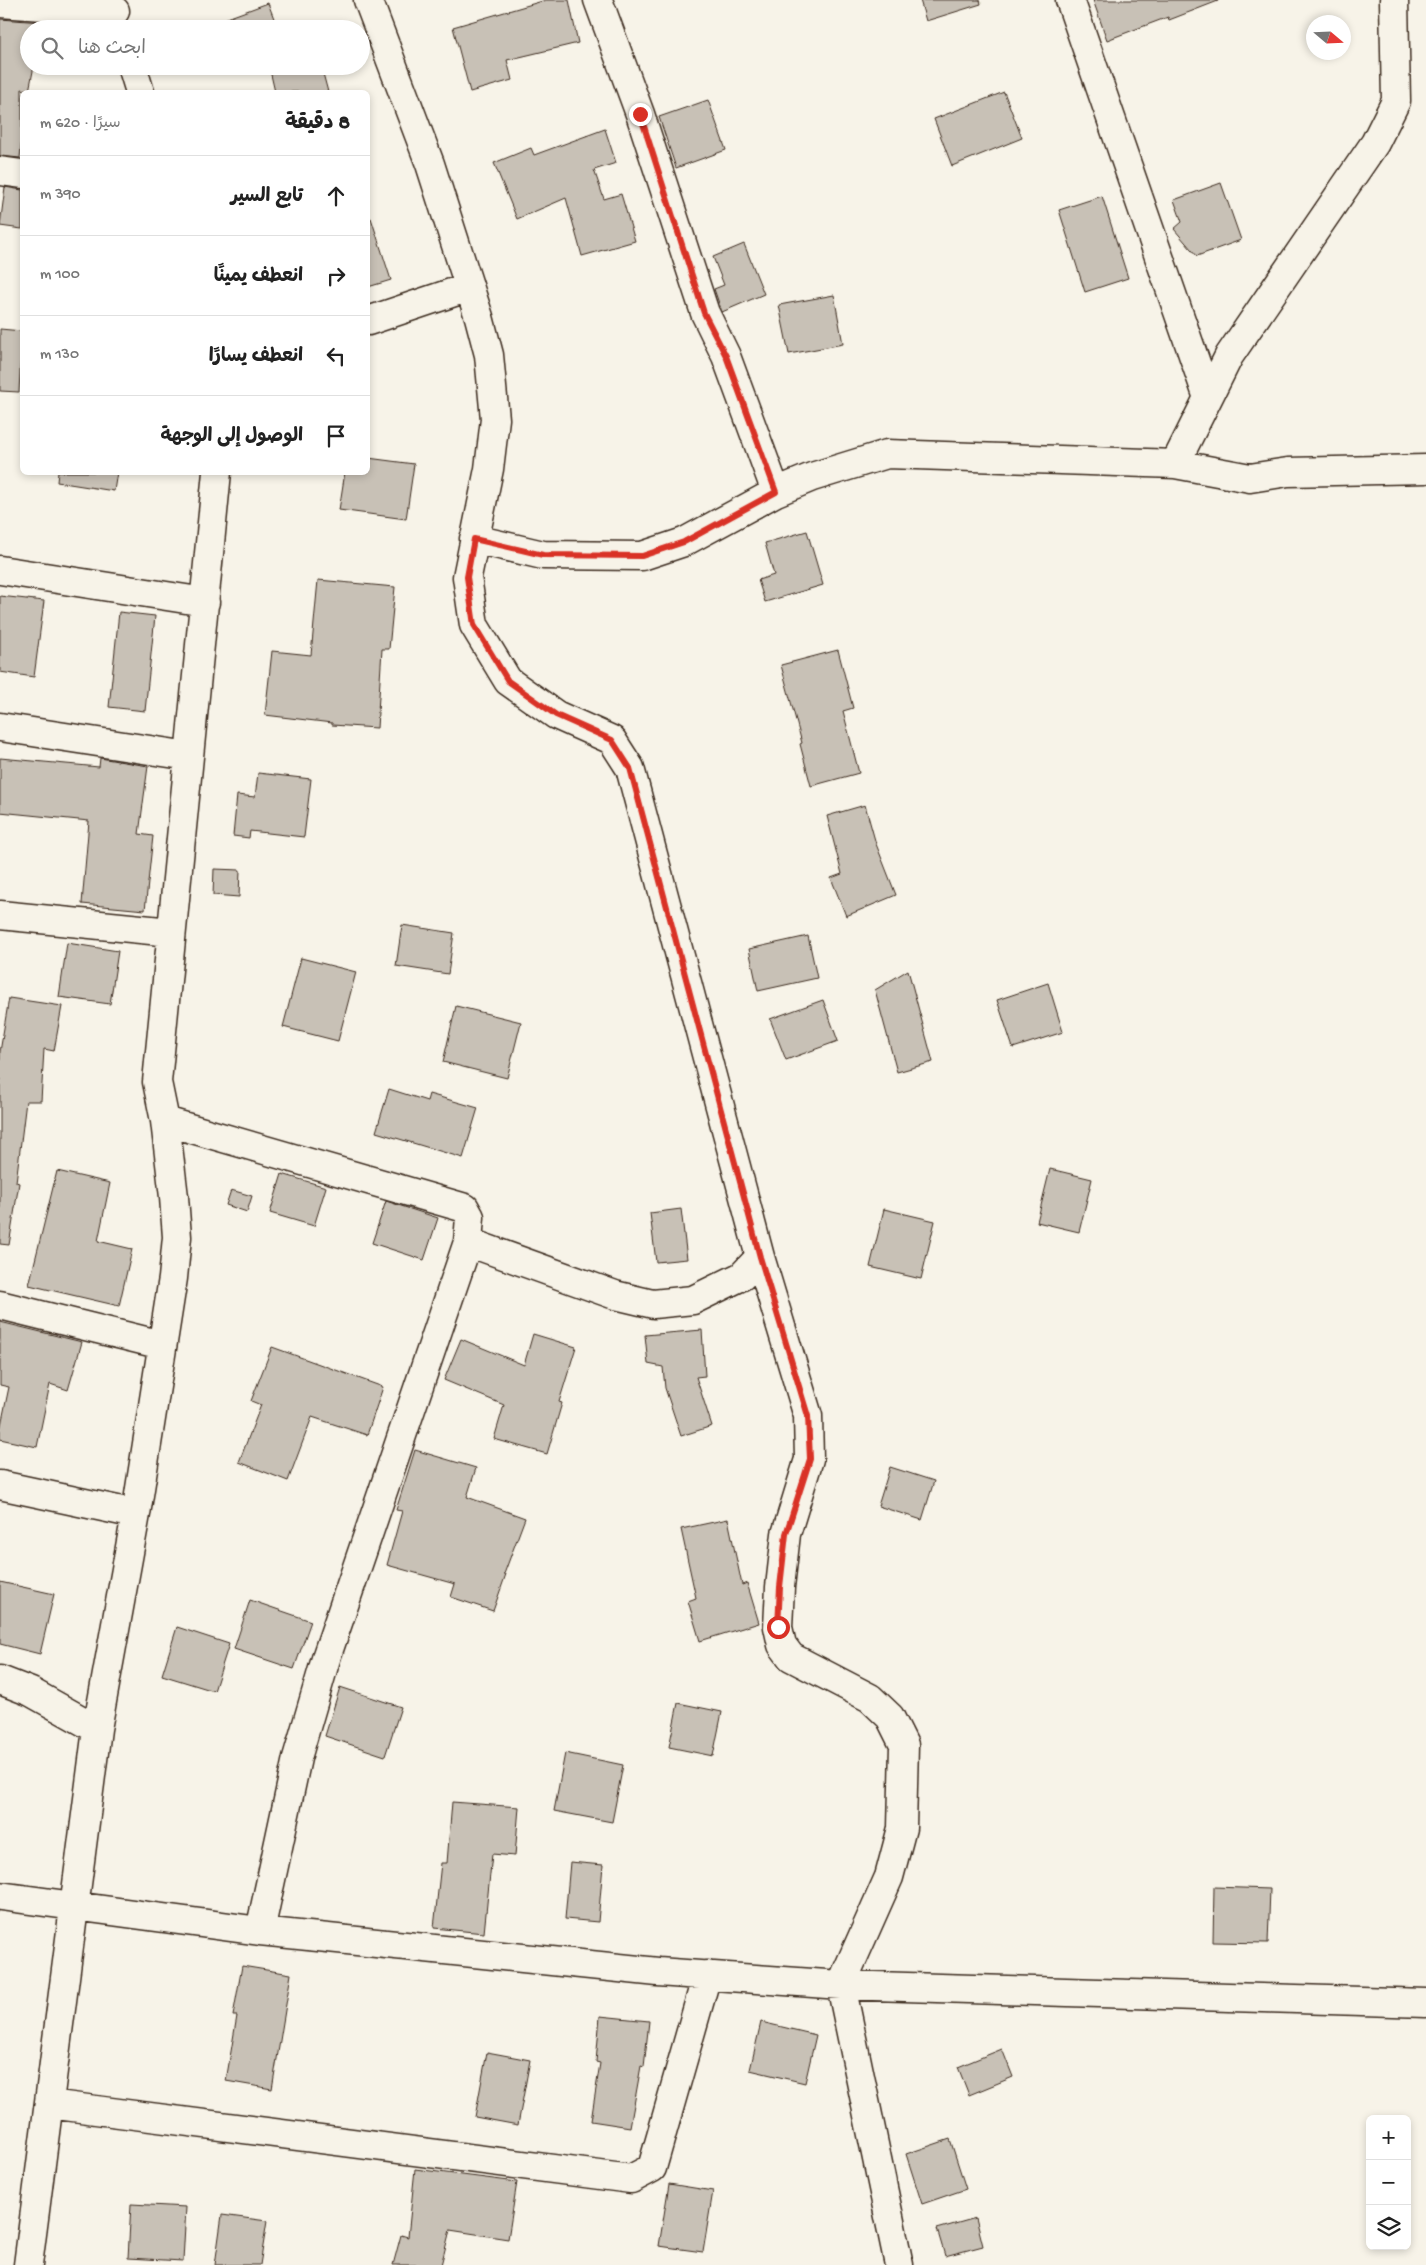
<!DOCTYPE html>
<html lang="ar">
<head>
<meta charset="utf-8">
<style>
	:root { --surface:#fff; --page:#f2f2f2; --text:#222; --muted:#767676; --line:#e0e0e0 }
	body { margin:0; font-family:"Gochi Hand","Playpen Sans Arabic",sans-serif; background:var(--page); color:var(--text); direction:rtl }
	.controls { position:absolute; right:15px; bottom:15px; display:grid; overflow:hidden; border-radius:8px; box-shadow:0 2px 8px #0003 }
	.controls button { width:45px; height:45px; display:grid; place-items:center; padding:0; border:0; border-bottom:1px solid var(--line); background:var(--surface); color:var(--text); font:25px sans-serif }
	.compass { position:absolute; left:1306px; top:15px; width:45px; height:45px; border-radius:50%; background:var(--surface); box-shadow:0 2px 8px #0003; rotate:109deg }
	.stop { position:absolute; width:15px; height:15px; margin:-11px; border:4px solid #d93025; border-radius:50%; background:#fff }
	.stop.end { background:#d93025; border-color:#fff; box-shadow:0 1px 5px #0008 }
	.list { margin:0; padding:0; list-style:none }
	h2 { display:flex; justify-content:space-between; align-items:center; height:65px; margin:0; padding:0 20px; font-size:21px }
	h2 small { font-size:16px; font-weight:400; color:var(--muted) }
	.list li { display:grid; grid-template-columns:32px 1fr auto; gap:15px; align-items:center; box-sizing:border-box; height:80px; padding:0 20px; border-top:1px solid var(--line) }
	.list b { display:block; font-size:19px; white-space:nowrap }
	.list em { font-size:16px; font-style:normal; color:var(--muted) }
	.icon { flex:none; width:28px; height:28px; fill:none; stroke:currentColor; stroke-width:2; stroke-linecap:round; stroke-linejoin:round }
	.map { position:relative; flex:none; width:1426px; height:2265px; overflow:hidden; direction:ltr }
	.search { position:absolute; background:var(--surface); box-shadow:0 2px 8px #0003; left:20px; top:20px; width:350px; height:55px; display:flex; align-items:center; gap:12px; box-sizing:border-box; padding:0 18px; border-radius:28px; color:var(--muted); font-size:19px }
	.panel { position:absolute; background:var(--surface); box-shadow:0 2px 8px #0003; left:20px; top:90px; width:350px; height:385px; border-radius:8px; direction:rtl }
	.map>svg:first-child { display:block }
</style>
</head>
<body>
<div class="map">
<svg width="1426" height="2265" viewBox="0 0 1426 2265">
	<rect width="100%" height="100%" fill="#f7f3e8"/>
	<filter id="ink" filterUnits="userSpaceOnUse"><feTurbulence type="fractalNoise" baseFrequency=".02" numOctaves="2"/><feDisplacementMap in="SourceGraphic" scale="10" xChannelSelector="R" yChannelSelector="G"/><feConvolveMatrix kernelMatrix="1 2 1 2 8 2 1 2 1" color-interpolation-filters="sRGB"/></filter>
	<g filter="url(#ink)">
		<!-- building -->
		<path fill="#c8c1b6" stroke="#3b2a1e" d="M546,0H569L578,43L507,60L512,80L470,92L453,27Z
			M920,0H980L981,4L926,21Z
			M1093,0H1218V1L1169,20L1168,17L1107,40Z
			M268,3L278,29H204L203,27Z
			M0,19L42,22L41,29H29V66H34L29,91L22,89V137L20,158L0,156Z
			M269,66H321L328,92H275Z
			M1004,92L1022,138L952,166L934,119Z
			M708,100L726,150L676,168L659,117Z
			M605,129L616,163L594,170L604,199L621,194L635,241L582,256L566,198L517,219L494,163L531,148L534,155Z
			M1221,183L1241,240L1197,256L1174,229L1182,222L1174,200Z
			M5,187L22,190V229L0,226Z
			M1102,196L1128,278L1085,292L1059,210Z
			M368,218H371L391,280L368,287Z
			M744,244L764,294L722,312L714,289L724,285L713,257Z
			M834,295L843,344L789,354L779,305Z
			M0,329L22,331L19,392L0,391Z
			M368,458L414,464L406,519L339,510L345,472H368Z
			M58,472H117L114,491L57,482Z
			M807,531L823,585L765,602L758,580L774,575L765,543Z
			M318,580L395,587L389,649H382L377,728L332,725V723L265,715L272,651L311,655Z
			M0,596L44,601L34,677L0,672Z
			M119,612L155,616L145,711L109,707Z
			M838,650L853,708L843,711L859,773L811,786L800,744L802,743L781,665Z
			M0,758L99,767L100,758L148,766L139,834L153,836L145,910L82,904L89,821L0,812Z
			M258,773L311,779L304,837L250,831L249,838L233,836L237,795L255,797Z
			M865,805L876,844L896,895L846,916L831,878L842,874L827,816Z
			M214,869L240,870L239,897L213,895Z
			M402,925L454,933L448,974L396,966Z
			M808,936L817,978L758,991L749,949Z
			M67,943L118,951L110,1004L59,997Z
			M301,958L356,972L338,1041L283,1027Z
			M908,970L933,1062L897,1072L875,990Z
			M1048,983L1063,1032L1013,1048L997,1000Z
			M9,998L62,1006L54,1051L44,1049L41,1101H26L16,1182L19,1183L9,1245L0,1244V1052Z
			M823,1000L838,1041L786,1060L770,1019Z
			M456,1006L521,1022L507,1078L443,1062Z
			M389,1089L427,1101L429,1094L478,1108L463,1158L376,1132Z
			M1050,1169L1092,1179L1079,1232L1037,1222Z
			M57,1171L110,1183L98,1241L132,1249L119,1306L29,1285Z
			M282,1174L326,1187L314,1226L270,1213Z
			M231,1190L252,1196L247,1212L226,1205Z
			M386,1201L438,1218L424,1260L372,1243Z
			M681,1209L687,1259L656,1262L650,1213Z
			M884,1209L935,1221L921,1279L870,1267Z
			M0,1322L82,1342L68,1390L50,1384L37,1447L0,1439V1430L9,1387L0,1385Z
			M702,1330L705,1376L696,1377L712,1426L681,1436L665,1388L663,1367L648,1364L645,1335Z
			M533,1334L576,1347L559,1402L562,1403L547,1454L494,1439L504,1405L444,1380L461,1339L524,1365Z
			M272,1347L383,1387L367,1435L312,1417L288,1481L239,1462L261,1405L251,1401Z
			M415,1450L476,1468L467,1497L525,1518L504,1574H506L493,1611L451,1597L455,1584L387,1565L402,1511L396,1510Z
			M890,1467L934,1481L922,1520L878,1506Z
			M728,1519L742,1585L747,1583L759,1623L700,1641L688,1601L696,1598L681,1529Z
			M0,1582L54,1594L40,1654L0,1644Z
			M250,1600L311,1621L294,1669L234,1649Z
			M177,1627L229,1644L214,1691L162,1675Z
			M340,1687L401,1707L385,1756L325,1736Z
			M678,1703L722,1712L713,1756L669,1747Z
			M565,1753L623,1765L612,1822L554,1811Z
			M452,1802L519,1807L515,1856L492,1854L484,1933L434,1928L441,1863H447Z
			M570,1862L603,1865L598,1922L565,1919Z
			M1214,1887L1270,1889L1268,1943L1213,1942Z
			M242,1966L291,1974L272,2089L226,2081L237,2016H233Z
			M600,2016L649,2021L644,2067L641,2066L630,2127L591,2121L600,2063L596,2062Z
			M761,2022L816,2035L805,2083L750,2070Z
			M1002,2049L1013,2077L969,2095L958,2067Z
			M487,2052L530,2060L518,2125L475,2117Z
			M950,2139L966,2189L922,2204L906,2154Z
			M415,2169L517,2182L508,2239L450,2230L441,2265H393L401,2235L408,2237Z
			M669,2184L713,2191L703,2252L659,2246Z
			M131,2204L186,2207L183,2261L128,2258Z
			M222,2215L267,2221L260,2265H215Z
			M976,2218L983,2246L945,2256L937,2229Z"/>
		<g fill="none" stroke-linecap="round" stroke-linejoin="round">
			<defs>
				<path id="minor" d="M368,0L430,164L479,317L489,355L495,419L489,469L467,577L474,625L508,681L556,715L612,740L630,768L760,1257L742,1276L693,1300L653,1304L615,1295L468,1242
					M598,0L640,114L705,313L726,356L776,492
					M1070,0L1208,398
					M0,3L115,11
					M132,66L140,92
					M0,171L22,174
					M368,321L469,287
					M1175,464L1229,356L1375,143L1396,101L1394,0
					M474,539L543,555L642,556L684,542L776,492L812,477L887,454L1175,464L1250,478L1288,472L1426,469
					M0,570L205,602
					M0,727L189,756
					M0,915L171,932
					M165,1121L465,1208L470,1217L468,1242L327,1655L297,1758L260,1931
					M760,1257L808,1416L809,1459L786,1534L780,1587L778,1627L782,1645L791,1657L870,1698L890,1717L904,1745L902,1828L889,1877L841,1985L899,2265
					M0,1305L162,1345
					M0,1485L136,1514
					M0,1680L31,1692L97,1729
					M0,1896L260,1931L658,1972L841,1985L1426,2003
					M49,2104L631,2179L652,2168L707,1975
					M28,2265L97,1729L136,1514L173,1278L177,1237L174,1197L165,1121L157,1082L217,472"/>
			</defs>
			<!-- minor casing -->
			<use href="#minor" stroke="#3b2a1e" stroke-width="31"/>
			<!-- minor -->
			<use href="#minor" stroke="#f7f3e8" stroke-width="28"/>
		</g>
	</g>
	<g fill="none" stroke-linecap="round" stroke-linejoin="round" filter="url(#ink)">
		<!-- route -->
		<path stroke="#d93025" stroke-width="6" d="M640,114L704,313L726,356L776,492L684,542L642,556L543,555L474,539L467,577L474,625L508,681L556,715L612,740L630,768L760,1257L808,1416L810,1459L786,1534L780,1587L778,1627"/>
	</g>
</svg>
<div class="controls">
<button>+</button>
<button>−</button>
<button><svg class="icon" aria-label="layers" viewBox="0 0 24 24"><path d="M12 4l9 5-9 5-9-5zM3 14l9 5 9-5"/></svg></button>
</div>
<svg class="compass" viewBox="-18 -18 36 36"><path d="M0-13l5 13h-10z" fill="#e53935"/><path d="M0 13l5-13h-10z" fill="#767676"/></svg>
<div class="stop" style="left:778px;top:1627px"></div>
<div class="stop end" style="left:640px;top:114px"></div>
<div class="search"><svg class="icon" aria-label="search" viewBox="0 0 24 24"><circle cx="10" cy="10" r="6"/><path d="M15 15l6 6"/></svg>ابحث هنا</div>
<section class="panel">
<h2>8 دقيقة<small>سيرًا · 620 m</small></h2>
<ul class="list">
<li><svg class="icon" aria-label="ahead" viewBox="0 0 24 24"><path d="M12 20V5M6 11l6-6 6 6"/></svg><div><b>تابع السير</b></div><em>390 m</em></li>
<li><svg class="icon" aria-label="right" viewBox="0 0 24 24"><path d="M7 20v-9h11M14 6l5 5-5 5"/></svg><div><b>انعطف يمينًا</b></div><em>100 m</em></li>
<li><svg class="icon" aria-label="left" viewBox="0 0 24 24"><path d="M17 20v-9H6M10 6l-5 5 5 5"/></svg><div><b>انعطف يسارًا</b></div><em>130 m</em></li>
<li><svg class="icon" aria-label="arrive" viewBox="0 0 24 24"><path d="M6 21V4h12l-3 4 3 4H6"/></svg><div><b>الوصول إلى الوجهة</b></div></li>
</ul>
</section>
</div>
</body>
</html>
